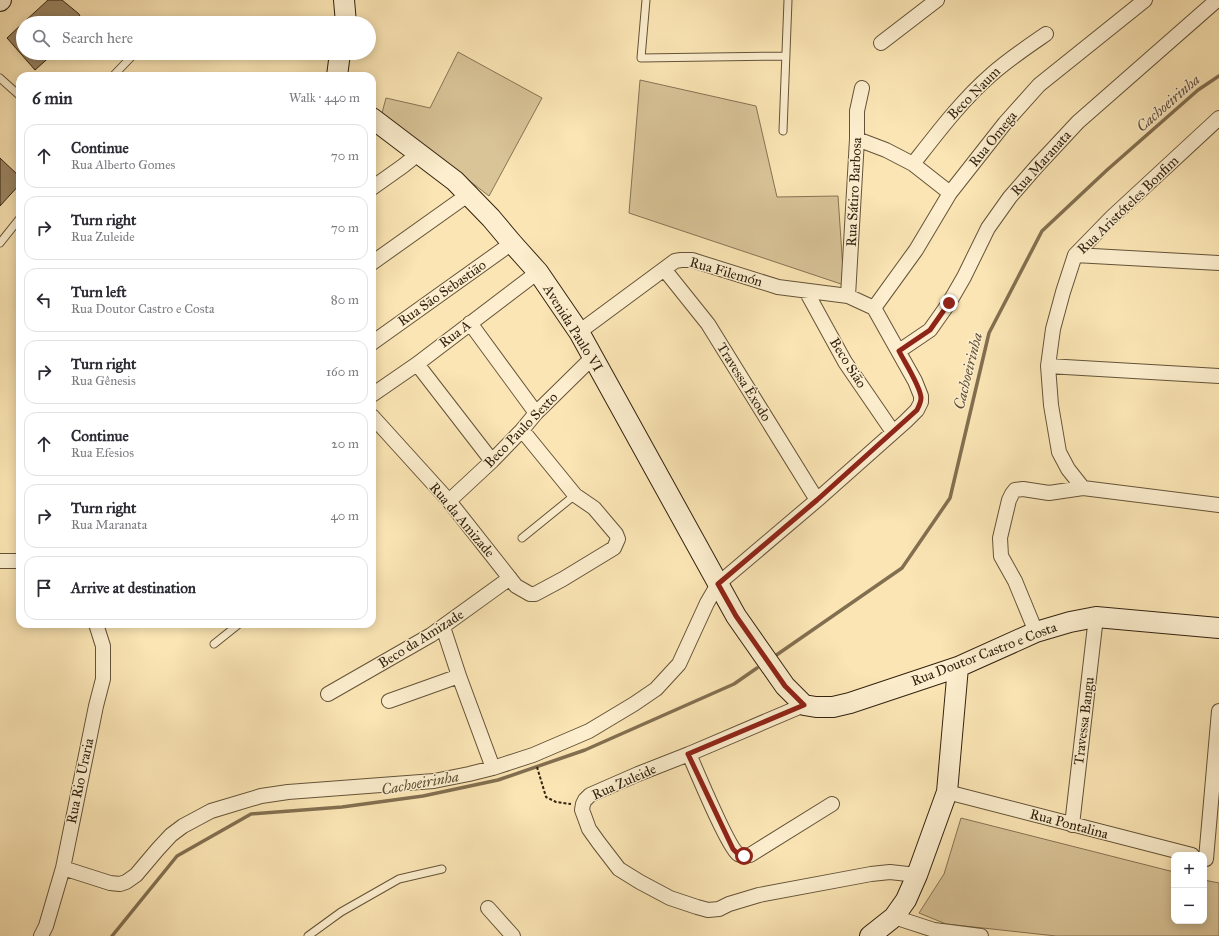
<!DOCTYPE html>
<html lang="en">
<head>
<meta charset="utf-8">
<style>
	:root { --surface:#fff; --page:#f2f2f3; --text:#2b2b33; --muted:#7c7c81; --line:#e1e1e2 }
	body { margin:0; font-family:"IM FELL Great Primer",serif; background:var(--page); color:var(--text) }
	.controls { position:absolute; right:12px; bottom:12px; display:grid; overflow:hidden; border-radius:8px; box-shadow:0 2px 10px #0003 }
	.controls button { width:36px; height:36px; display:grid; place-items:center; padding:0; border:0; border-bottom:1px solid var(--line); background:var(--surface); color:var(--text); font:20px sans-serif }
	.stop { position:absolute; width:12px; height:12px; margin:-9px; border:3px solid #8f2418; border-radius:50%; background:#fff }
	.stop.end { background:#8f2418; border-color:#fff; box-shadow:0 1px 4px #0008 }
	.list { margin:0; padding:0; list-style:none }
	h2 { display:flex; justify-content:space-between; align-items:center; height:52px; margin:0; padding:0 16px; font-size:17px }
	h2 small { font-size:13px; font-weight:400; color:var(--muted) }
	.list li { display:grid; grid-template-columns:26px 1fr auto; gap:12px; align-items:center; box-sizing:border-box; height:64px; margin:0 8px 8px; padding:0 8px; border:1px solid var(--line); border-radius:12px }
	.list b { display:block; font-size:15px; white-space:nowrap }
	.list p { margin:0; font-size:13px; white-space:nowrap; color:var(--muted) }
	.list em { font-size:13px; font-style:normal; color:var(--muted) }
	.icon { flex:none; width:22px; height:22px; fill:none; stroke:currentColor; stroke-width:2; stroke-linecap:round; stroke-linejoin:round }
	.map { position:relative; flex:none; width:1219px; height:936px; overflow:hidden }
	.search { position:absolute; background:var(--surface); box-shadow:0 2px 10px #0003; left:16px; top:16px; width:360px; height:44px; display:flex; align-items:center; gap:10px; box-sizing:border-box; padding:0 14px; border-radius:22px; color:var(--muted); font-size:15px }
	.panel { position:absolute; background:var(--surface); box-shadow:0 2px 10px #0003; left:16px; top:72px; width:360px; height:556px; border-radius:12px }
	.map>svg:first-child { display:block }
</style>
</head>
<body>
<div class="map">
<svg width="1219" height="936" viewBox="0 0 1219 936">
	<rect width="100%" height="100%" fill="#fbe5b4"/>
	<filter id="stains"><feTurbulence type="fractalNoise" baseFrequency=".005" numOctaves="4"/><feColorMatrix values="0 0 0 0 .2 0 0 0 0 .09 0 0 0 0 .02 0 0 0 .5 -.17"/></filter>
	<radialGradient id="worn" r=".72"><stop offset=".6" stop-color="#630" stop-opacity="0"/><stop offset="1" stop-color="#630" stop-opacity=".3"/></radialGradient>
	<!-- green -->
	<path fill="#d9c498" stroke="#867354" d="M458,52L542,98L489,196L382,113L386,98L430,108Z
		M640,80L756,106L777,197L838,196L844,285L629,213Z
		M961,818L1174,872V921H1204V880L1219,883V936H1056L946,924L919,913L944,874Z"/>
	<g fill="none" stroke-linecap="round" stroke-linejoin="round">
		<!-- stream -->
		<path stroke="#826f50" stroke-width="3.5" d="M775,656L902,568L950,498L989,333L1042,231L1107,170L1198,90L1219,76
			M112,936L177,856L251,814L342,807L423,796L498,780L585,750L734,684L757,668"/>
	</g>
	<!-- building -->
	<path fill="#9b8765" stroke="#32220f" d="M48,0H62L79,14L83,23H23Z
		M23,23V53H54L35,70L7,38Z
		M0,158L20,177V184L0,206Z"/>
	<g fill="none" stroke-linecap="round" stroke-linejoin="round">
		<defs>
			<path id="lane" d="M646,0L641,58L786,56
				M113,76L135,53
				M0,78L20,96
				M783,131L788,0
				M0,243L20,218
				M522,538L575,495
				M214,644L239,624
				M308,936L341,912L399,879L442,869"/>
			<path id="street" d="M881,43L937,0
				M857,139L886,150L913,164L950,193
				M913,164C938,132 962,100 992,74C1009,59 1027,47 1046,34
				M372,188L403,166L418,154
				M1075,255L1219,263
				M372,263L469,194
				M664,269L708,324L817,500
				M806,291L845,362L893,432
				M848,296L857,139V111L862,88
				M874,308L916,250L950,193L1005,123L1039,85L1145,0
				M470,323L536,413
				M372,343L512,243
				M899,351L930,330L949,303L964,277L988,228L1010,197L1037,166L1078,122L1217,0
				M417,364L492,461
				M1048,366L1219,376
				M372,395L417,364L538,272
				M372,416L449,501L516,586L530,594H535L563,579L614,548L618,539L616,534L594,508L575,495L522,430
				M1083,488L1068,469L1059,452L1051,405L1048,366L1053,329L1063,292L1075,255L1112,217L1219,118
				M449,501L492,461L522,430L536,413L592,358
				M0,561H20
				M443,627L459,676L493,768
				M1036,632L1015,581L1001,556L1000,538L1009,500L1012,494L1015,490L1023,489L1049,493L1083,488L1219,505
				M328,694L431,635L510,578
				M389,701L459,676
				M804,705L689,754L638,774L590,795L585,800L583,804L582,810L585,818L589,829L599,843L619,869L640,882L670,898L697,907L708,910L719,909L729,904L759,895L871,874L890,872L917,875
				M689,754C696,770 728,847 738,854C742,856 746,856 750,855L832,804
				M947,792L1192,855
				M1072,825L1096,617
				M1206,859L1219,711
				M63,868L110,883L120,884L126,882L136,875L158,849L171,835L183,826L211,811L261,796L288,792L434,781L469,774L493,768L533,755L589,731L634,704L656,689L679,664L707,603L718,584L817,500L906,421L917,410L921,402V396L915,381L874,308L848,296L778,287L692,260H681L675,261L579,332
				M488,908L513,936
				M894,917L934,930L981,936
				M41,936L46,926L63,868L96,706L103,679V646L96,624"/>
			<path id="secondary" d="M344,0L346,23
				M0,1L1,0
				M337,76L340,53
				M372,118L455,181L491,218L512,243L538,272L579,332L736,616L785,686L804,705L816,707H833L850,703L958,667L1036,632L1070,622L1096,617L1219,628
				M870,936L894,917L906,900L917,875L947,792L958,667"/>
		</defs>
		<!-- lane casing -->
		<use href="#lane" stroke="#645338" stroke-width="9"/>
		<!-- street casing -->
		<use href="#street" stroke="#645338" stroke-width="16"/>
		<!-- secondary casing -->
		<use href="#secondary" stroke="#32220f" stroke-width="22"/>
		<!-- path -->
		<path stroke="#32220f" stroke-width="2" stroke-dasharray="3 2" stroke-linecap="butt" d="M537,767L546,797L556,802L571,804"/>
		<!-- lane -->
		<use href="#lane" stroke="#fceece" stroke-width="7"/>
		<!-- street -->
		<use href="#street" stroke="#fceece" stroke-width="14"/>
		<!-- secondary -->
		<use href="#secondary" stroke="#fceece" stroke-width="20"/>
	</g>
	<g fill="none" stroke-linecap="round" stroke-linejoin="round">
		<!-- route -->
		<path stroke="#8f2418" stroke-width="5" d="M744,856L738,854L733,849L688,754L804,705L785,686L736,616L718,584L817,500L917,410C919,406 921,402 921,398C921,387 904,361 899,351L930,330L949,303"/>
	</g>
	<g text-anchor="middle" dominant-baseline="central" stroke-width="3" stroke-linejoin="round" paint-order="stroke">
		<!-- street labels -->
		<g font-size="14" fill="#32220f" stroke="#fceece">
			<text transform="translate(974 93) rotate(-45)">Beco Naum</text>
			<text transform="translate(993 139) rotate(-51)">Rua Omega</text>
			<text transform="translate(1041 163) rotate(-48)">Rua Maranata</text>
			<text transform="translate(854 192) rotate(-87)">Rua Sátiro Barbosa</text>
			<text transform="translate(1128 205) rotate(-44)">Rua Aristóteles Bonfim</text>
			<text transform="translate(726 272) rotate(16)">Rua Filemón</text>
			<text transform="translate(442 293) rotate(-35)">Rua São Sebastião</text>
			<text transform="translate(573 328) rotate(58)">Avenida Paulo VI</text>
			<text transform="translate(455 334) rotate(-37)">Rua A</text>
			<text transform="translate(848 363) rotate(58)">Beco Sião</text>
			<text transform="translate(744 382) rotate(58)">Travessa Êxodo</text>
			<text transform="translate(521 430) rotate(-46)">Beco Paulo Sexto</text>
			<text transform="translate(462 520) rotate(50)">Rua da Amizade</text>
			<text transform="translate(421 639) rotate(-32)">Beco da Amizade</text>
			<text transform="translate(984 654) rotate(-21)">Rua Doutor Castro e Costa</text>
			<text transform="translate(1084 721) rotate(-83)">Travessa Bangu</text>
			<text transform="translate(80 781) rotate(-78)">Rua Rio Uraria</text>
			<text transform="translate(624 782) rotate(-24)">Rua Zuleide</text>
			<text transform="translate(1069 824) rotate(15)">Rua Pontalina</text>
		</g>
		<!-- water labels -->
		<g font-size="15" font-style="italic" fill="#614f35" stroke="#fceece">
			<text transform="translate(1168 103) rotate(-41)">Cachoeirinha</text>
			<text transform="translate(968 371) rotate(-76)">Cachoeirinha</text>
			<text transform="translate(420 783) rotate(-10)">Cachoeirinha</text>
		</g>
	</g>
	<rect width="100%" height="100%" filter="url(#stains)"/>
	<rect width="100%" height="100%" fill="url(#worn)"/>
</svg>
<div class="controls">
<button>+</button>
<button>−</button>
</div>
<div class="stop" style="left:744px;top:856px"></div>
<div class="stop end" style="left:949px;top:303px"></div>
<div class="search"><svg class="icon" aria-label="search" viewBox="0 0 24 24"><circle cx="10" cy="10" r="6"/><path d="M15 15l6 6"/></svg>Search here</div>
<section class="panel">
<h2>6 min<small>Walk · 440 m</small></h2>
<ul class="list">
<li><svg class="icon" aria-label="ahead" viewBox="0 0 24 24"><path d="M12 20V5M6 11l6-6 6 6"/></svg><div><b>Continue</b><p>Rua Alberto Gomes</p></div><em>70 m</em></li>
<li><svg class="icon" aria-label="right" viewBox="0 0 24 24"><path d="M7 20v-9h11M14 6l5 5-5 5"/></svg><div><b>Turn right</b><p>Rua Zuleide</p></div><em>70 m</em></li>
<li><svg class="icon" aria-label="left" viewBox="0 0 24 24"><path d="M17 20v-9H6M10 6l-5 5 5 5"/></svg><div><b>Turn left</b><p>Rua Doutor Castro e Costa</p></div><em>80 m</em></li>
<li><svg class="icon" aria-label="right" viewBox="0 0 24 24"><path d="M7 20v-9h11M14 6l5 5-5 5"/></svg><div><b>Turn right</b><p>Rua Gênesis</p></div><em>160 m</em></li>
<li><svg class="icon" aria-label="ahead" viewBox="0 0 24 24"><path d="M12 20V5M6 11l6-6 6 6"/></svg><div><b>Continue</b><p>Rua Efesios</p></div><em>20 m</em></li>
<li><svg class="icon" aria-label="right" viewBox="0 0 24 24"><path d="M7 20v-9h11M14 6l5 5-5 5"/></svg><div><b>Turn right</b><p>Rua Maranata</p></div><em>40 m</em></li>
<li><svg class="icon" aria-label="arrive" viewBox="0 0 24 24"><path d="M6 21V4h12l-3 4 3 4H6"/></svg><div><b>Arrive at destination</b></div></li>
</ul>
</section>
</div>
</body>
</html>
